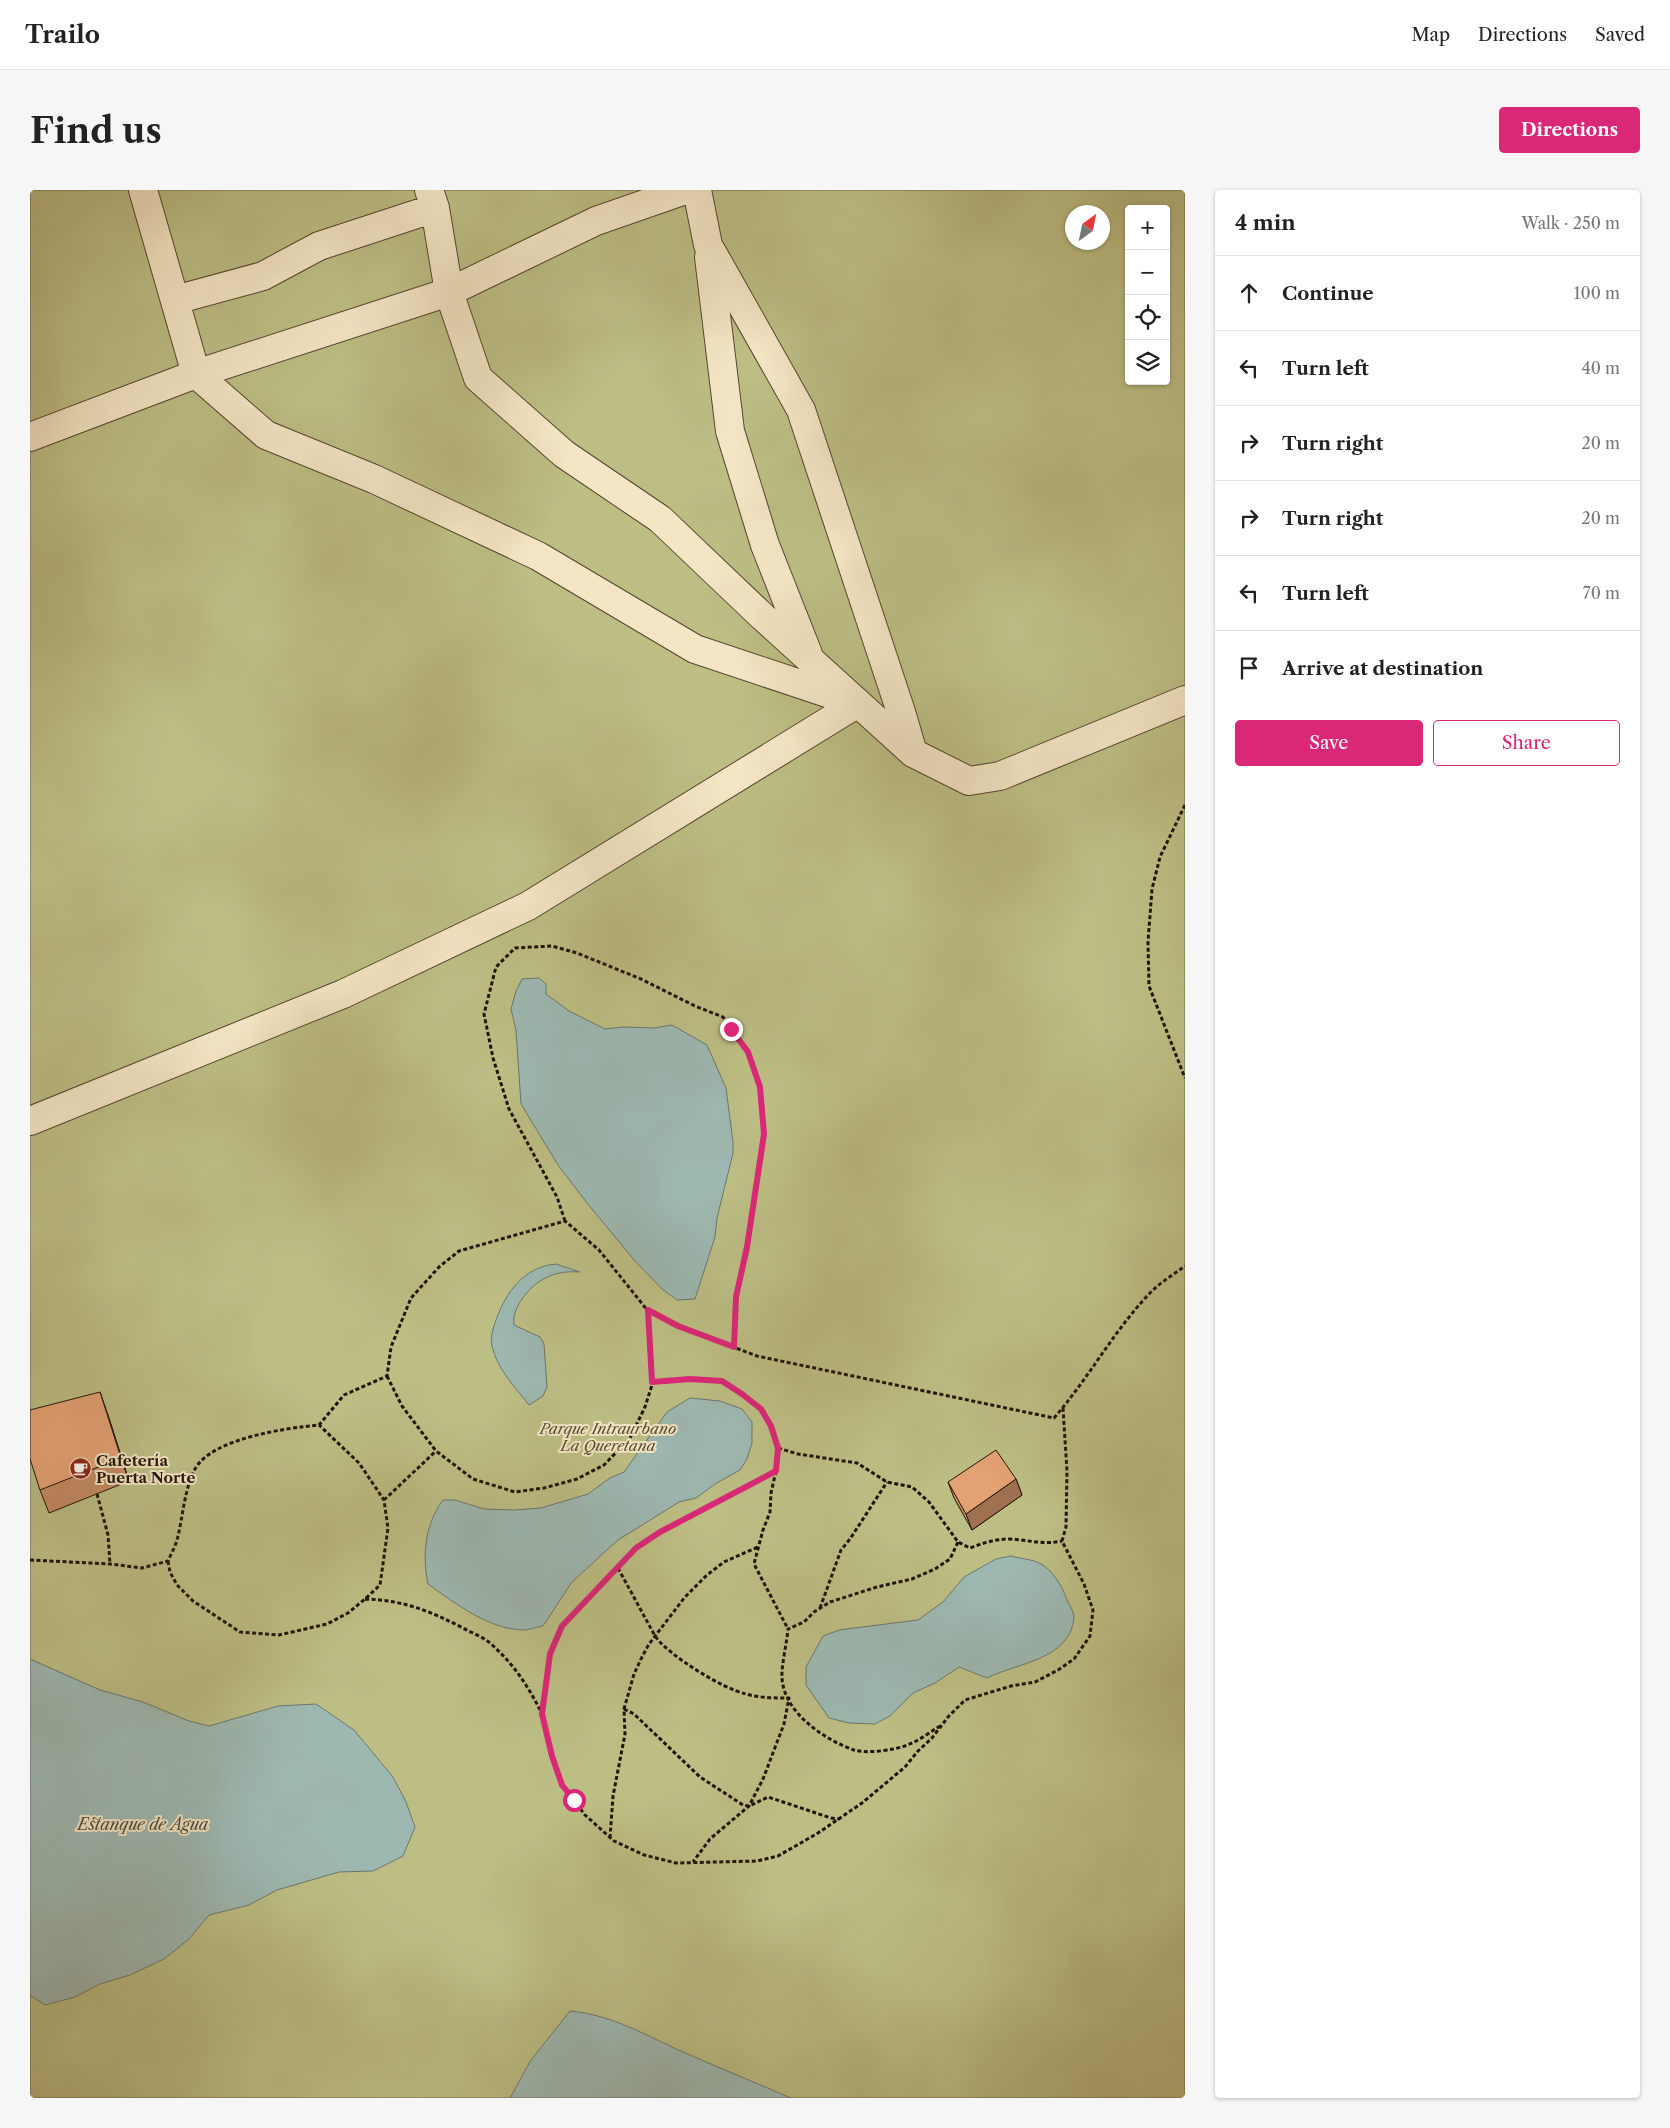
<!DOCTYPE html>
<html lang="en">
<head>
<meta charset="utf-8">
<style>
	:root { --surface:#fff; --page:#f6f6f6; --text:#222; --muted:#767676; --line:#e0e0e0; --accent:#db2777 }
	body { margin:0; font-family:"Libre Caslon Text",serif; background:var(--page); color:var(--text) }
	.controls { position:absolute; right:15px; top:15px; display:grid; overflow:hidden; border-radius:5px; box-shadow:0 1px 4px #0004 }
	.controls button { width:45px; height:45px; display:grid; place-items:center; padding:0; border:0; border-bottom:1px solid var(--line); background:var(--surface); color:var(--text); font:25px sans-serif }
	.compass { position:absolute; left:1035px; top:15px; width:45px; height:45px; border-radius:50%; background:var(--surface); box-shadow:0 1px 4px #0004; rotate:33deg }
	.stop { position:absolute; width:15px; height:15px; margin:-11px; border:4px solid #db2777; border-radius:50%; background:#fff }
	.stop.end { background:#db2777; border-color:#fff; box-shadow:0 1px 5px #0008 }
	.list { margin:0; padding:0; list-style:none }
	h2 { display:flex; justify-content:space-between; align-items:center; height:65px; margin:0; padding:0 20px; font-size:21px }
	h2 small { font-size:16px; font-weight:400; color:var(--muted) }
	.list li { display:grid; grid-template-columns:32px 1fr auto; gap:15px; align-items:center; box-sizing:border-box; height:75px; padding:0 20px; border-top:1px solid var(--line) }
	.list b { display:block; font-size:19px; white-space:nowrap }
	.list em { font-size:16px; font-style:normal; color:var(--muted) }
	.actions { display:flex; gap:10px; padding:15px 20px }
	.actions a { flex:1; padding:11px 0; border:1px solid var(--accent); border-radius:5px; text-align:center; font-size:18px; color:var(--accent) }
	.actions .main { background:var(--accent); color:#fff }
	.icon { flex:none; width:28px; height:28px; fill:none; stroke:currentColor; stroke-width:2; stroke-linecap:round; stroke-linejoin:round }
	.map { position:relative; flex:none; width:1155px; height:1908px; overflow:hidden; border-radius:5px }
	header { display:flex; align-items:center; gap:30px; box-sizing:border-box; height:70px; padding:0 25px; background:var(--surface); border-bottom:1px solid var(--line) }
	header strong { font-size:24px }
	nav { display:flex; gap:28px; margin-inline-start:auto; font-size:18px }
	.intro { display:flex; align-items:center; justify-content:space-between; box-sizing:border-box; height:120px; padding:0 30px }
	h1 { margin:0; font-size:35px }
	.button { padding:12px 22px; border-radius:5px; background:var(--accent); color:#fff; font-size:18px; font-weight:700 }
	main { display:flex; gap:30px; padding:0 30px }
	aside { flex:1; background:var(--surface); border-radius:5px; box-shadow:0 1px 4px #0004 }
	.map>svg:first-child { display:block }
</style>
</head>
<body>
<header>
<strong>Trailo</strong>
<nav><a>Map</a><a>Directions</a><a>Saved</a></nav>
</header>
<div class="intro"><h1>Find us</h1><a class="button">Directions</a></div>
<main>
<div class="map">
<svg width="1155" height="1908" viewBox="0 0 1155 1908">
	<rect width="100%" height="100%" fill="#eed9a6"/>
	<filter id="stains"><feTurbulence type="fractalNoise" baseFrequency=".004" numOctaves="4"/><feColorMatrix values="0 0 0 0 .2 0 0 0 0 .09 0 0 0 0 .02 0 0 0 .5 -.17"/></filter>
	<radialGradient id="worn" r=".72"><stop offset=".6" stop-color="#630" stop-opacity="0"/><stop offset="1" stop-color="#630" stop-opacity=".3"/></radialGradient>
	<!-- green -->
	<path fill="#bcbe84" stroke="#6e6846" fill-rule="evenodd" d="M0,0H1155V1908H0ZM1099,19H1136V191H1099ZM1042,22H1072V52H1042Z"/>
	<!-- water -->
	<path fill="#9db8b1" stroke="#6b766d" d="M509,788L516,794V804L539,821L575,839L594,837L624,838L642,835L677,855L696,898L703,952V963L687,1028L685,1047L665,1109L647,1110L632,1099L605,1071L557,1013L528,975L491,914L486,840L481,819L486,801L492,789Z
		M526,1074L550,1082C525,1080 506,1089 492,1109C486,1118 483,1125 484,1135L510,1147L514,1154L517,1197L513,1206L499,1215C485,1197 467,1179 462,1156C460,1147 463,1139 466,1130C476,1102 494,1077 526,1074Z
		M660,1208L690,1211L712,1219L722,1232V1253L717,1269L710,1280L685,1294L666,1308L649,1312L588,1350L542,1392L513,1436C506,1437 499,1440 493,1440C458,1439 425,1413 398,1394C392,1365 395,1334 413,1310H425L454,1319L484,1320L511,1318L558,1304L580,1288L594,1282L637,1222Z
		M981,1366C990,1369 1003,1369 1011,1374C1023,1380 1033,1398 1037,1410C1040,1415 1044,1423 1044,1428C1040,1470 986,1473 957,1488L929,1477L905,1493L883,1503L860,1526L845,1534L819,1533L799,1528L776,1495V1477L793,1446L809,1440L888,1430L913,1412L934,1387L966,1369Z
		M0,1469L70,1500L113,1512L159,1531L179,1536L248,1516L286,1514L324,1540L363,1587L376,1612L385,1637L373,1666L343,1681L309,1682L247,1700L219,1715L179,1725L158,1750L134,1769L100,1785L70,1794L45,1807L15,1815L0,1805Z
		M540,1821C583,1825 617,1846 655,1863C690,1878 726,1893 761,1908H480L501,1870Z"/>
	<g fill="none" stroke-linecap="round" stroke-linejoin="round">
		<defs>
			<path id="minor" d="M113,0L166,184L236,245L344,289L508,366L665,459L818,510
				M399,0L405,18L419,102L448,188L534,264L630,329L733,427L883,563L939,591L970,586L1155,510
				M667,0L678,55L771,220L871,522L883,563
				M679,67L700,241L735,355L778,464
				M145,110L233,86L289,56L405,18
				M0,247L166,184L419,102L566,31L655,0
				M0,931L313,804L498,716L828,513"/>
		</defs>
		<!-- minor casing -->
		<use href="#minor" stroke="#544430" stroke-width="30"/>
		<!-- path -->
		<path stroke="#211308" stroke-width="3" stroke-dasharray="4 2.5" stroke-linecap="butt" d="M1155,615L1130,667L1122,699L1118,752L1119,796L1155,888
			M535,1031L527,1007L479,919L463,868L454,824L466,777L485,758L522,756L547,763L611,789L665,816L693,827L717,862L730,897L734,944L717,1057L706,1107L703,1157
			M357,1186L372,1216L406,1261L443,1289L485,1302L514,1298L547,1289L574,1275L600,1248L615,1217L622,1195L618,1121
			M748,1258L768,1264L827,1273L857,1292L882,1297L899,1312L928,1352L940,1358C953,1353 965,1349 980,1349C998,1350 1014,1355 1032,1351
			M746,1281L741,1303L740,1322L733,1340L724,1374L758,1439
			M67,1304L78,1345L80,1374
			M354,1310L406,1261
			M0,1370L80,1374L112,1378L138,1371C141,1364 145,1357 147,1350C153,1327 154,1300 165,1279C182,1248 257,1238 289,1235L314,1205L357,1186L361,1157L381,1108L409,1077L429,1061L535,1031L569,1060L618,1121L648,1136L727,1166L1024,1228C1059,1188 1084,1140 1121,1102C1131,1092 1144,1084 1155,1076
			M138,1371L140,1382L147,1395L163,1411L210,1442L249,1445L297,1434L318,1423L335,1409L350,1395L358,1338L354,1310L329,1273L289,1235
			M588,1378L625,1446C638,1465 693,1499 716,1504C730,1508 745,1508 759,1508L754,1534L733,1589L719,1616L680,1649L663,1672
			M335,1409C373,1410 400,1421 433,1438C442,1443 453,1447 460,1453C483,1473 499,1497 512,1524L520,1464L532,1436L605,1358L630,1342L746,1281L748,1258L741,1236L731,1219L712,1204L692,1191L661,1189L622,1192
			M790,1418L811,1360L820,1349L857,1292
			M594,1519L604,1524L670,1587L713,1615L719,1616L738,1607L801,1628L810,1629
			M512,1524L522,1566L532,1595L555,1625L584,1651L614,1665L646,1673L727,1671L748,1666L788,1643L832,1613L875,1577L888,1561L902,1548L918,1527L935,1510L981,1496L1005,1492L1028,1480L1044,1469L1060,1446L1063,1420L1054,1394L1032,1351L1036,1337L1037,1281L1033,1218
			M910,1536C900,1542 889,1551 877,1555C866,1560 836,1564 824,1560C795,1550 754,1523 752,1488C751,1477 757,1452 758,1439L774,1432L784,1422L800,1412L847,1397L882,1389L905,1379L920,1369L928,1352
			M580,1648L583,1606L595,1544L594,1519L604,1484L612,1467L619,1454L655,1407L677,1385L694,1372L728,1357"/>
		<!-- minor -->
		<use href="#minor" stroke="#f4e6c5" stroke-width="28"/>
	</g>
	<!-- wall -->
	<path fill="#c48b64" stroke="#211308" d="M78,1225L99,1291L19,1323L10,1300Z
		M986,1289L992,1305L942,1340L924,1308L918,1292Z"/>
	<!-- shaded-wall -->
	<path fill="#a07151" stroke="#211308" d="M70,1202L78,1225L99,1291L91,1268Z
		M986,1289L992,1305L942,1340L936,1324Z"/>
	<!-- building -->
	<path fill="#e4a274" stroke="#211308" d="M70,1202L91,1268L10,1300L0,1269V1220Z
		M966,1260L986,1289L936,1324L918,1292Z"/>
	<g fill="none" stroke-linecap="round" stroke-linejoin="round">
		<!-- route -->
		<path stroke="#db2777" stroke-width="6" d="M544,1610L532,1595L522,1566L512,1524L520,1464L532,1436L606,1358L630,1342L746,1281L748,1258L741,1236L731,1219L712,1204L692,1191L660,1189L622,1192L618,1120L648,1136L704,1157L706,1107L717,1057L734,944L730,897L718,862L701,839"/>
	</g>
	<!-- icons -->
	<defs>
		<symbol id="cafe-disc" viewBox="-11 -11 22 22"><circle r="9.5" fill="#8f2418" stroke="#f4e6c5"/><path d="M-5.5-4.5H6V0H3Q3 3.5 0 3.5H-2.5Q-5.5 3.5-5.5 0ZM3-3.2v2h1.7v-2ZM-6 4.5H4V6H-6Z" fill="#fff"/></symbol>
	</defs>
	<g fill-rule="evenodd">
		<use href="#cafe-disc" x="38" y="1266" width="25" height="25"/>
	</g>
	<g text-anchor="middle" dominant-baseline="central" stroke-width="4" stroke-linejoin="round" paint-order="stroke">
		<!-- park labels -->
		<g font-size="15" font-style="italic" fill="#574f33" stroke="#f4e6c5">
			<text x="578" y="1238">Parque Intraurbano<tspan x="578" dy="17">La Queretana</tspan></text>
		</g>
		<!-- poi labels -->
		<g font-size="15" font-weight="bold" fill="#211308" stroke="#f4e6c5" text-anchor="start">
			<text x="66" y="1270">Cafetería<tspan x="66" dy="17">Puerta Norte</tspan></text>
		</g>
		<!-- water labels -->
		<g font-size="16" font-style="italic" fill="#4c4d43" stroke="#f4e6c5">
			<text x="113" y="1634">Estanque de Agua</text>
		</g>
	</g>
	<rect width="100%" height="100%" filter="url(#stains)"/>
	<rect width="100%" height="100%" fill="url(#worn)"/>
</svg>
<div class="controls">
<button>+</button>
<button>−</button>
<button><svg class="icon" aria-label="locate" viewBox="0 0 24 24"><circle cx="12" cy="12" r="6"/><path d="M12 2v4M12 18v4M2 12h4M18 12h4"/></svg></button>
<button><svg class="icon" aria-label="layers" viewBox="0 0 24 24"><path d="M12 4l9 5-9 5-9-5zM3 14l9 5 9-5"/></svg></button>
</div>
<svg class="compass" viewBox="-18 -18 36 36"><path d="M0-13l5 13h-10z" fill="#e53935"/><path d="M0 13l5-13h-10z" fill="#767676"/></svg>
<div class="stop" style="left:544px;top:1610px"></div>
<div class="stop end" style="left:701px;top:839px"></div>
</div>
<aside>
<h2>4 min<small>Walk · 250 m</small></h2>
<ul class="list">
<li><svg class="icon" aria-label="ahead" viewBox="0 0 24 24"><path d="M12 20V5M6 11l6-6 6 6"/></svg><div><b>Continue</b></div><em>100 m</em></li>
<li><svg class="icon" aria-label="left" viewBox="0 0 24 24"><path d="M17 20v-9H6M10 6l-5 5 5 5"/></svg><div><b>Turn left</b></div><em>40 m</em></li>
<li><svg class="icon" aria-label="right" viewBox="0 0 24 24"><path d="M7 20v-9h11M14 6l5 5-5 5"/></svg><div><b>Turn right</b></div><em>20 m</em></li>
<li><svg class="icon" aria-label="right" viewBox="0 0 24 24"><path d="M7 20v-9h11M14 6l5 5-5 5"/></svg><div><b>Turn right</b></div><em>20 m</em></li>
<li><svg class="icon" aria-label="left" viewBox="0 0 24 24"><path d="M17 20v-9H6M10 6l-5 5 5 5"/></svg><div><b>Turn left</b></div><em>70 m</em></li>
<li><svg class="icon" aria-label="arrive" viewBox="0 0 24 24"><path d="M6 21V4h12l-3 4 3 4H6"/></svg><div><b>Arrive at destination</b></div></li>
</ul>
<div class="actions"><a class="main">Save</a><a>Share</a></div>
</aside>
</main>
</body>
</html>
